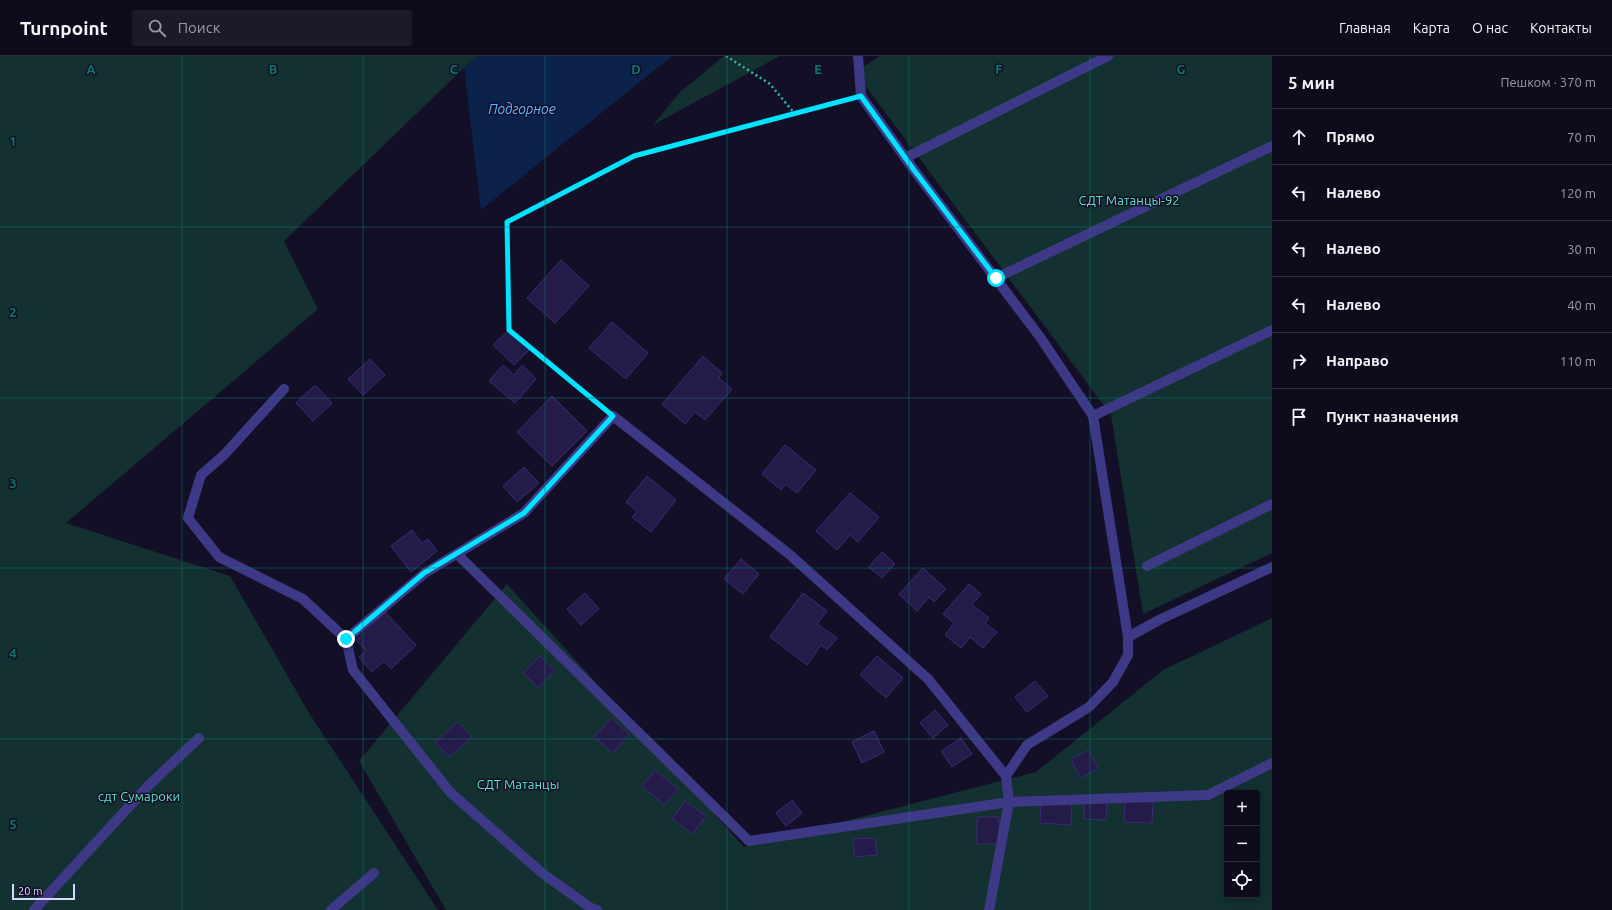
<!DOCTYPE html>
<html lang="ru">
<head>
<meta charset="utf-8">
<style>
	:root { --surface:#0e0b1d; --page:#1c192a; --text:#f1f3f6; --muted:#9b9ba4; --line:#2e2b3b }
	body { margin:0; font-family:Ubuntu,sans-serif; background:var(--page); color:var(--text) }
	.controls { position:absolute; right:12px; bottom:12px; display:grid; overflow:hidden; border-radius:4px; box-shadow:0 2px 10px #0003 }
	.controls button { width:36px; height:36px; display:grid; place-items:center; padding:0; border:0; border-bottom:1px solid var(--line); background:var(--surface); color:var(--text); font:20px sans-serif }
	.scale { position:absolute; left:12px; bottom:10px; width:63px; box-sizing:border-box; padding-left:4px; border:2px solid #dad5ff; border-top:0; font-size:11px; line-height:14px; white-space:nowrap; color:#dad5ff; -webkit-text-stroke:3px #130f27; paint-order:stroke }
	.stop { position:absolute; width:12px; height:12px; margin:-9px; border:3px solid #01e4ff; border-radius:50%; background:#fff }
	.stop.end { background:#01e4ff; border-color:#fff; box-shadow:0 1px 4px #0008 }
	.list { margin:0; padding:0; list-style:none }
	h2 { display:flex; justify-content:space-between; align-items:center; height:52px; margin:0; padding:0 16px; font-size:17px }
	h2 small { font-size:13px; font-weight:400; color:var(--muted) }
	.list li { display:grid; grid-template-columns:26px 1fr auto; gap:12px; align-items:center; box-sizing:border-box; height:56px; padding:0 16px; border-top:1px solid var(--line) }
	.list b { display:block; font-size:15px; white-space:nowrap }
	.list em { font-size:13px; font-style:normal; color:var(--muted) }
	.icon { flex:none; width:22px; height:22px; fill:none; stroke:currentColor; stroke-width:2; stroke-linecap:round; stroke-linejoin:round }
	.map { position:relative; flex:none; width:1272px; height:854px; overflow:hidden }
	header { display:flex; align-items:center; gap:24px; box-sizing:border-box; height:56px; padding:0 20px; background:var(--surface); border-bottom:1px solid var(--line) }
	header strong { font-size:19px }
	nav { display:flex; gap:22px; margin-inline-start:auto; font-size:14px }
	.search { width:280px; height:36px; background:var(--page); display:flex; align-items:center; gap:10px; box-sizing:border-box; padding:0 14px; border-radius:4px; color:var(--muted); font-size:15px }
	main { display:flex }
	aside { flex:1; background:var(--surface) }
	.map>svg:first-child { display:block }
</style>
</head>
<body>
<header>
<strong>Turnpoint</strong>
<div class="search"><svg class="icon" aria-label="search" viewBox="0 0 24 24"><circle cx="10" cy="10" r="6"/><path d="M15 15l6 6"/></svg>Поиск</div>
<nav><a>Главная</a><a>Карта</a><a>О нас</a><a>Контакты</a></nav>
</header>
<main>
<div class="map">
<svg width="1272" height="854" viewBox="0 0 1272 854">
	<rect width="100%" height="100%" fill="#130f27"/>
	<!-- green -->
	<path fill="#123130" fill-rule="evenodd" d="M0,0H479L464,12L284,185L318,253L66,467L230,520L309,657L438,854H0Z
		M724,0H780L653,69L680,36Z
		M880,0H1272V497L1143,558L1111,359L855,16Z
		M507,528L744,791L1036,716L1163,614L1272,562V854H446L359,705ZM1227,737H1257V839H1227Z"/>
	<!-- water -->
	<path fill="#0b224a" d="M479,0H672L481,154L464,12Z"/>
	<!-- building -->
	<path fill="#241b48" stroke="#3b2c75" d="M561,204L589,230L555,267L527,242Z
		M612,266L648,297L626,323L589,292Z
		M509,274L529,294L514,309L493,289Z
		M703,300L722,317L719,322L732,333L705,364L695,356L685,368L662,348Z
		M370,303L385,319L363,339L348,323Z
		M503,309L514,319L522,309L536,323L515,347L489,325Z
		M315,329L332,347L313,365L296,347Z
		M552,340L587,375L552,410L517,376Z
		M785,389L816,414L797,437L786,428L781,434L762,418Z
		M524,411L539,427L517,446L503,430Z
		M647,420L676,444L651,476L632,461L637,455L626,446Z
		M850,437L879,461L858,486L850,479L837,494L816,475Z
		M412,474L422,487L428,483L437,495L411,516L391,490Z
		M882,496L895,508L882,522L869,511Z
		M741,503L759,518L743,538L724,523Z
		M923,512L946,533L934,546L929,541L917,555L899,538Z
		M969,528L981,538L972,549L989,562L985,567L997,576L983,592L970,581L961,592L945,579L954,567L943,558Z
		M585,537L599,553L581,569L567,553Z
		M803,537L827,555L817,568L837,582L827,594L821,589L807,609L770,581Z
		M385,556L416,589L391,613L384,605L372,616L359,601L366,595L356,584Z
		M540,600L555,614L538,632L523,617Z
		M877,600L903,622L886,642L860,619Z
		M1035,625L1048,640L1027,656L1015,641Z
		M935,654L948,669L933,682L920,667Z
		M611,662L629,678L613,697L594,681Z
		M458,666L472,681L449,701L435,686Z
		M874,675L884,696L862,707L852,686Z
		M961,682L972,698L952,711L941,695Z
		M1089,694L1098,713L1080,722L1071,703Z
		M655,714L678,733L664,749L642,730Z
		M792,744L802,757L786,770L776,757Z
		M685,745L706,760L692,778L672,763Z
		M1041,745L1072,747L1071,769L1040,767Z
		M1125,745L1153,746L1152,767L1124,766Z
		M1084,746L1107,747L1106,764L1084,763Z
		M977,761H999V788H977Z
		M875,782L877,799L855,801L853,783Z"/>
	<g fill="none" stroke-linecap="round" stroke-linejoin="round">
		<!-- path -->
		<path stroke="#2dbbb3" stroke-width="2.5" stroke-dasharray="2 3" stroke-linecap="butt" d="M726,0L770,28L795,58
			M602,350L509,274L507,166L634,100L847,44"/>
		<!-- service -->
		<path stroke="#3d3987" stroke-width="10" d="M905,102L1108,0
			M996,222L1272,90
			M284,333L224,399L201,419L188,462L219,501L303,543L346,583L353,614L450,736L542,817L591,852L597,854
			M1093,360L1272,274
			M457,498L749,785L1009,746L1208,739L1272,707
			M1147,510L1272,448
			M1128,581L1159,564L1272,511
			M346,583L425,517L524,457L613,360L789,498L928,623L1006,720
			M34,854L149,729L199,682
			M331,854L374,817"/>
		<!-- minor -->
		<path stroke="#3d3987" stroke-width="10" d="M858,0L861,40L914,114L1040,281L1093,360L1128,581V599L1113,626L1089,651L1027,689L1006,720L1009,746L989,854"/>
	</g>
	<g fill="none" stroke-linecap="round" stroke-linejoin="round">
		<!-- route -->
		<path stroke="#01e4ff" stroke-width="5" d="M346,583L424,517L524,457L613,360L509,274L507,166L634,100L861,40L914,114L996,222"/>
	</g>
	<!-- grid -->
	<path fill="none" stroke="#0f766e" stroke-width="1" stroke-opacity="0.55" d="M182,0V854M363,0V854M545,0V854M727,0V854M909,0V854M1090,0V854M0,171H1272M0,342H1272M0,512H1272M0,683H1272"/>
	<g text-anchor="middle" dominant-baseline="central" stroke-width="3" stroke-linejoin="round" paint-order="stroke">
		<!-- park labels -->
		<g font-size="13" fill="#5ee2c2" stroke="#130f27">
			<text x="1129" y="144">СДТ Матанцы-92</text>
			<text x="518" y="728">СДТ Матанцы</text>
			<text x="139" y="740">сдт Сумароки</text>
		</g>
		<!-- water labels -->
		<g font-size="14" font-style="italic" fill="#63b6ff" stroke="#130f27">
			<text x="522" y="53">Подгорное</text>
		</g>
	</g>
	<g font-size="13" text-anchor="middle" font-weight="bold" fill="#0f766e" stroke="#130f27" stroke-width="3" stroke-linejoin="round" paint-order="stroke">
		<text x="91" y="18">A</text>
		<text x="273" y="18">B</text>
		<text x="454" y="18">C</text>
		<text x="636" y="18">D</text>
		<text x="818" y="18">E</text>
		<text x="999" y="18">F</text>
		<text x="1181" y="18">G</text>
		<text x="13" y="90">1</text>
		<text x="13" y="261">2</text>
		<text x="13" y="432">3</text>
		<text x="13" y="602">4</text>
		<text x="13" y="773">5</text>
	</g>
</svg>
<div class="controls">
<button>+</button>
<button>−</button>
<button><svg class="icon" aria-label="locate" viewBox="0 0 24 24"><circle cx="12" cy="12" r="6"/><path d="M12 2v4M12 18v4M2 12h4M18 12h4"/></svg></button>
</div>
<div class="scale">20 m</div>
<div class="stop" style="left:996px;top:222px"></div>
<div class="stop end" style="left:346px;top:583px"></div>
</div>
<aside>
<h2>5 мин<small>Пешком · 370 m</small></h2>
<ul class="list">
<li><svg class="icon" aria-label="ahead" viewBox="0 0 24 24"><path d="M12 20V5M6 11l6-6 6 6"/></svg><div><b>Прямо</b></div><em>70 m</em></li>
<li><svg class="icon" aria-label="left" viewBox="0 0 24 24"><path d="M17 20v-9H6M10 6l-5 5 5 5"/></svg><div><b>Налево</b></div><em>120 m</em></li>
<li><svg class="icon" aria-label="left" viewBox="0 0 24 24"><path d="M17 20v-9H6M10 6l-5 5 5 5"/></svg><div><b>Налево</b></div><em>30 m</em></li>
<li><svg class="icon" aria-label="left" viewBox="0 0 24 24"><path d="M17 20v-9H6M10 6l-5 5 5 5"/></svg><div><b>Налево</b></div><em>40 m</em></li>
<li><svg class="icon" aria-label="right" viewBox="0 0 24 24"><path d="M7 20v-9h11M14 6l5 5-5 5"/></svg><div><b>Направо</b></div><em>110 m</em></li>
<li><svg class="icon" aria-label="arrive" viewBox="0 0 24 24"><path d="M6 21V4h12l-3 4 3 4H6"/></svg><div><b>Пункт назначения</b></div></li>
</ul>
</aside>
</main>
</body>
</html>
